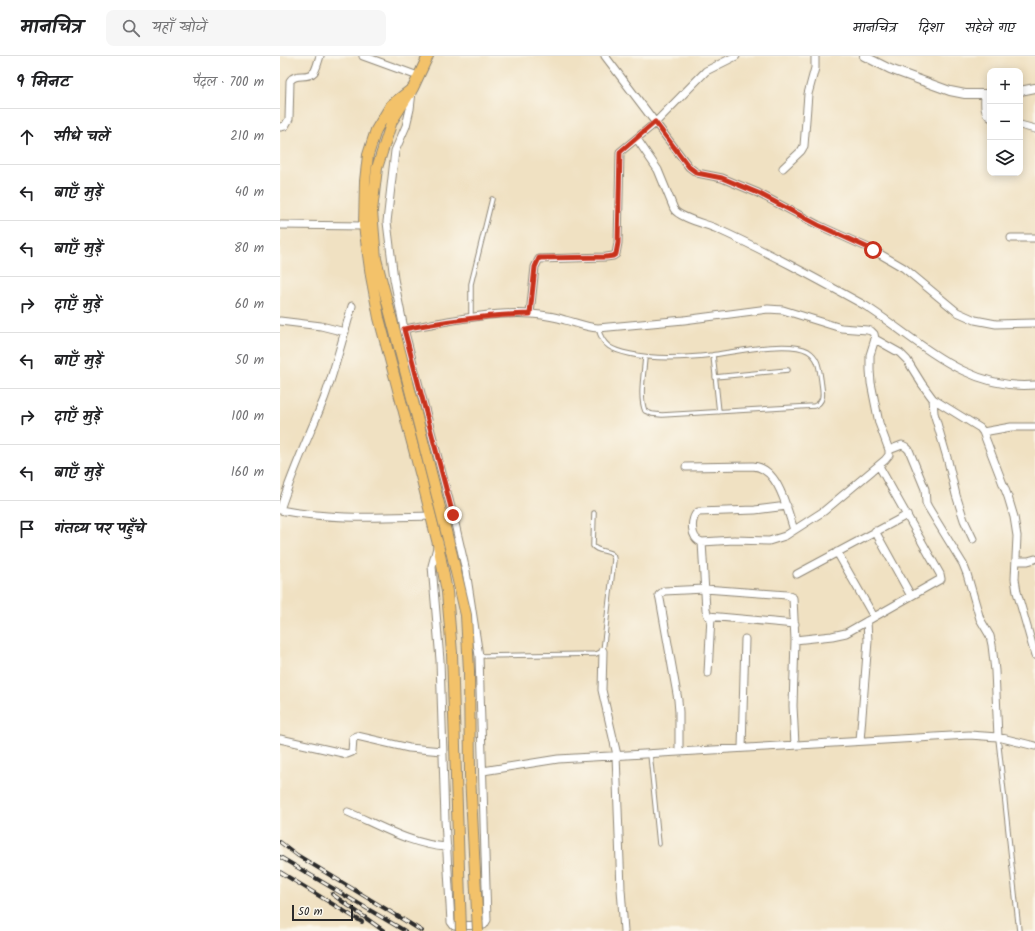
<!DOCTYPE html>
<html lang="hi">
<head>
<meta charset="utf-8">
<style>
	:root { --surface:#fff; --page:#f6f6f6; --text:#202124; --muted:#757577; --line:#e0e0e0 }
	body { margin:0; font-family:Kalam,"Playpen Sans Deva",sans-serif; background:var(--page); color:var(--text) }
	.controls { position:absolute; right:12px; top:12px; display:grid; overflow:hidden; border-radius:8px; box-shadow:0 2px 10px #0003 }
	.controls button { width:36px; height:36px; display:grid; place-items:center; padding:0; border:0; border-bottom:1px solid var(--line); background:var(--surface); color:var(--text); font:20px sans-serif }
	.scale { position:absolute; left:12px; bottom:10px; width:61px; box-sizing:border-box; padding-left:4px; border:2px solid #2b2b2b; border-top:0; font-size:11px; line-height:14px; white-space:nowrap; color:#2b2b2b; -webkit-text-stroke:3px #fbf7ec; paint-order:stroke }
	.stop { position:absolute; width:12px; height:12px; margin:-9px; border:3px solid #c8321e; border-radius:50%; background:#fff }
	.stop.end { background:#c8321e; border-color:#fff; box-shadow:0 1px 4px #0008 }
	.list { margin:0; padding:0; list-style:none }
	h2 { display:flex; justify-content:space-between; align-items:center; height:52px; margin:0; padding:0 16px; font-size:17px }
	h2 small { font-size:13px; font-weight:400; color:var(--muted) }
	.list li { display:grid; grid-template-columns:26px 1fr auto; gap:12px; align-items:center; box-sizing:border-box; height:56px; padding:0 16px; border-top:1px solid var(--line) }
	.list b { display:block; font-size:15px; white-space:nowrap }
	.list em { font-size:13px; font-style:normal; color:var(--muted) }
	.icon { flex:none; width:22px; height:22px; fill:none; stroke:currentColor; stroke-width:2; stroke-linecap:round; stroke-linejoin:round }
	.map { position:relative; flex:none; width:755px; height:875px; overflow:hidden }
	header { display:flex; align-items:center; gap:24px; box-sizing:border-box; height:56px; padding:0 20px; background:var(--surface); border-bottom:1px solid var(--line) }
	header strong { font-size:19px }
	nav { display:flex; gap:22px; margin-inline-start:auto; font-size:14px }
	.search { width:280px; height:36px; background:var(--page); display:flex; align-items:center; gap:10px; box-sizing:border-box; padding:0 14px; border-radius:8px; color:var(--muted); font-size:15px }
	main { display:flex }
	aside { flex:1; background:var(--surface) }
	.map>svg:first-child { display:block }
</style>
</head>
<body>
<header>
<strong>मानचित्र</strong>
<div class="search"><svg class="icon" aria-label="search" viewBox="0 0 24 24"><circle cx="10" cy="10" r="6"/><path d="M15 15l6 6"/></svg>यहाँ खोजें</div>
<nav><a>मानचित्र</a><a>दिशा</a><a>सहेजे गए</a></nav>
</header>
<main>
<aside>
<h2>9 मिनट<small>पैदल · 700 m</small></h2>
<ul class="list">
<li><svg class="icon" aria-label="ahead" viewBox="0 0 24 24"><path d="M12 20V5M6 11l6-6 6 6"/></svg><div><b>सीधे चलें</b></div><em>210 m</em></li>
<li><svg class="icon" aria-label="left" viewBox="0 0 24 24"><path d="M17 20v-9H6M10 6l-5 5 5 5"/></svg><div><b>बाएँ मुड़ें</b></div><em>40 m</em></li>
<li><svg class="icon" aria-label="left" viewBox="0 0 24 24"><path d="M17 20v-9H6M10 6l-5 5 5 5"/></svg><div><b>बाएँ मुड़ें</b></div><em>80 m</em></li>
<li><svg class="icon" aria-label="right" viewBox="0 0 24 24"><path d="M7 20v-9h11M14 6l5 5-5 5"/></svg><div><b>दाएँ मुड़ें</b></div><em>60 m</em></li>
<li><svg class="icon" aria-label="left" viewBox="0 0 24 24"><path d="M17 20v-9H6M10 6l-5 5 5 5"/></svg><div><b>बाएँ मुड़ें</b></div><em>50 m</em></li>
<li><svg class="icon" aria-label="right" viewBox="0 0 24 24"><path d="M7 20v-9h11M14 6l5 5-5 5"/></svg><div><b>दाएँ मुड़ें</b></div><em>100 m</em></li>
<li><svg class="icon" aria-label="left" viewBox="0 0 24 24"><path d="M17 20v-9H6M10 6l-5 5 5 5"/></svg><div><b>बाएँ मुड़ें</b></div><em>160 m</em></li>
<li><svg class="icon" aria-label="arrive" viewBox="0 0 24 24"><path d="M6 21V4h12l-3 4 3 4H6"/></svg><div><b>गंतव्य पर पहुँचे</b></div></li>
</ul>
</aside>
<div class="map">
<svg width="755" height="875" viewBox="0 0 755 875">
	<rect width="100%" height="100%" fill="#fbf7ec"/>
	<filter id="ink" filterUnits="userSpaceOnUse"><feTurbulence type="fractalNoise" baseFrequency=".025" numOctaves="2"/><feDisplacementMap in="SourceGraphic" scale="8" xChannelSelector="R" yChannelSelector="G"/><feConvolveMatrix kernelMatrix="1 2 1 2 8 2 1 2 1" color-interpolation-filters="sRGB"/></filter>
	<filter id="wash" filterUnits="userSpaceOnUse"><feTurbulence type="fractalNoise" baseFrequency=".012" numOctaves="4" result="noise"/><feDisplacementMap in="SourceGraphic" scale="16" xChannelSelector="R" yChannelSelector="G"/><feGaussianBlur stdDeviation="0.9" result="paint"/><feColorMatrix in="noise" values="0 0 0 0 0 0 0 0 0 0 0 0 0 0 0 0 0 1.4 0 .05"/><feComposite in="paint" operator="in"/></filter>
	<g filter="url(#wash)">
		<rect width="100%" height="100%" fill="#f0e1c2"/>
	</g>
	<g filter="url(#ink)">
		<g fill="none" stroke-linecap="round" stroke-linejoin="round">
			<defs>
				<path id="service" d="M191,261V228L212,143
					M318,272C323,291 332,294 350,298C376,304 405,302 432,299C454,296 509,284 528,295C539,302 539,312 541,324C542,334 546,346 534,350L382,359L372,358L365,355C359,341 364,317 365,301
					M433,299L439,356
					M435,321L508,314
					M199,600L316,598L323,595L334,504C334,492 319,498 313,490L314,457
					M718,682L739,875
					M370,698L379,788"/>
				<path id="minor" d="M83,0L138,20
					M325,0L409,111L417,117L442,122L478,137L538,169L593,194L624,212L677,256L695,264L716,268L755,267
					M132,36L130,53L126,70L115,95L107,166L114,223L124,273L173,459L186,515L199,600L207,864L204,869L174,870L171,866L165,764L160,604L152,510L158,488L179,485
					M705,38C705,46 703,56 710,61
					M740,69L755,73
					M0,71L5,70L9,63L10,25C16,16 27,24 34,16C37,12 38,5 40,0
					M357,83L378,114L394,153C398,161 425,168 435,172C486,195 535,222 584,249C638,283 685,335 755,329
					M503,112L521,95L524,90L528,38L535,12V0
					M0,169L84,170
					M731,182H755
					M250,258L255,211L259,203L326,201L333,200L336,198L338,187L340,96L374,68L426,15L456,0
					M0,265L41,270L65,276
					M124,273C164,266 211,255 252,258C263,259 274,260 285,264C297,267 305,271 318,272L404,264L488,253L503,254L561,272L587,274L591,275L594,278L595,283L590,299V314L591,327L599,367L609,394V399L605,404L544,455L505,480L489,485L454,484L422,486C410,484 410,461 418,456L475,454L507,450
					M595,283L620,297L627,304L642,328L653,343L700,372L703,376L728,441L734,461L737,480L735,523L737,536L755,599
					M653,343L654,357L668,405L676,439L684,464L693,483
					M703,376L731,371H755
					M609,394L622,389L626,391L629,394L645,433L646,447L648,451L683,508L687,518L700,563L710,580L712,589L715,615L718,681
					M406,411L473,410C499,412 507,454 514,474
					M0,454C12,416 29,380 44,343C55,313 63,281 72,250
					M0,454C49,464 101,461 151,460
					M595,475L631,540
					M422,486L426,554L428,560L515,568
					M557,496L594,561
					M736,505H748L755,503
					M517,518L627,459
					M515,584L552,580L566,577L661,523L660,518L599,410
					M323,595L322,634L337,699H336L341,833L344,875
					M428,617L431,561
					M0,683L67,698L72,696L73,682L77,680L129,692L162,695
					M580,685L588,585L587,565
					M462,692L465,583
					M399,696V656L398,644L380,543L379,539L384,535L425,533L507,539L513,542L515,584L513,650L515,689
					M203,715L278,703L689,679L718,681L755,690
					M68,756C100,770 132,789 167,791"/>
				<path id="tertiary" d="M584,0L610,13L670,35L685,38H710
					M740,35L755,32"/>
				<path id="primary" d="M133,32L111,49L96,74L88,99L85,125L84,170L91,220L99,262L142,424L158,488L167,536L172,597
					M128,326L96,203L92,155L97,112L112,65L133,32L148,0"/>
			</defs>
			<!-- service casing -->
			<use href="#service" stroke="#8e8676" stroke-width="5.5"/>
			<!-- minor casing -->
			<use href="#minor" stroke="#8e8676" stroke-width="9"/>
			<!-- tertiary casing -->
			<use href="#tertiary" stroke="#8e8676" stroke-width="10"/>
			<!-- primary casing -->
			<use href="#primary" stroke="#8e8676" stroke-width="12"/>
			<!-- service -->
			<use href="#service" stroke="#fff" stroke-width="3.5"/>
			<!-- minor -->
			<use href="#minor" stroke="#fff" stroke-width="7"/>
			<!-- tertiary -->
			<use href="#tertiary" stroke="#fff" stroke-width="8"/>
			<!-- primary -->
			<use href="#primary" stroke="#f3c26a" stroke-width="10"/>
			<defs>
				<path id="rail" d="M0,786L17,799L142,875
					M0,801L125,875
					M0,816L82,866
					M52,838L104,875"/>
			</defs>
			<!-- rail casing -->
			<use href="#rail" stroke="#2b2b2b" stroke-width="4"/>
			<!-- rail -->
			<use href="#rail" stroke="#fbf7ec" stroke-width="2.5" stroke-dasharray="8" stroke-linecap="butt"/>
			<defs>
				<path id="primary-bridge" d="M128,326L172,499L186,559L189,615L190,719L198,875
					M172,597L181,875"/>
			</defs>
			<!-- primary-bridge casing -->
			<use href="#primary-bridge" stroke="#8e8676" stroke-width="12" stroke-linecap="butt"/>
			<!-- primary-bridge -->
			<use href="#primary-bridge" stroke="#f3c26a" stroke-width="10"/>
		</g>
	</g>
	<g fill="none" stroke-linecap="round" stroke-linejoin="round" filter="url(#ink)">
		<!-- route -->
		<path stroke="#c8321e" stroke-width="5" d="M173,459L124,273C166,265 207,259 250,258L255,211L259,202L326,201L333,200L336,198L338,187L340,96L375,66L409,111L417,117L442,122L478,137L538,169L593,194"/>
	</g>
</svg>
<div class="controls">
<button>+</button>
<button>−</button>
<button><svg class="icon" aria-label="layers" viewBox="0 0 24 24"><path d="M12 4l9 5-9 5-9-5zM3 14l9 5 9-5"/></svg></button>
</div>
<div class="scale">50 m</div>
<div class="stop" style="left:593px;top:194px"></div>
<div class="stop end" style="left:173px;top:459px"></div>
</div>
</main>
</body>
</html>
